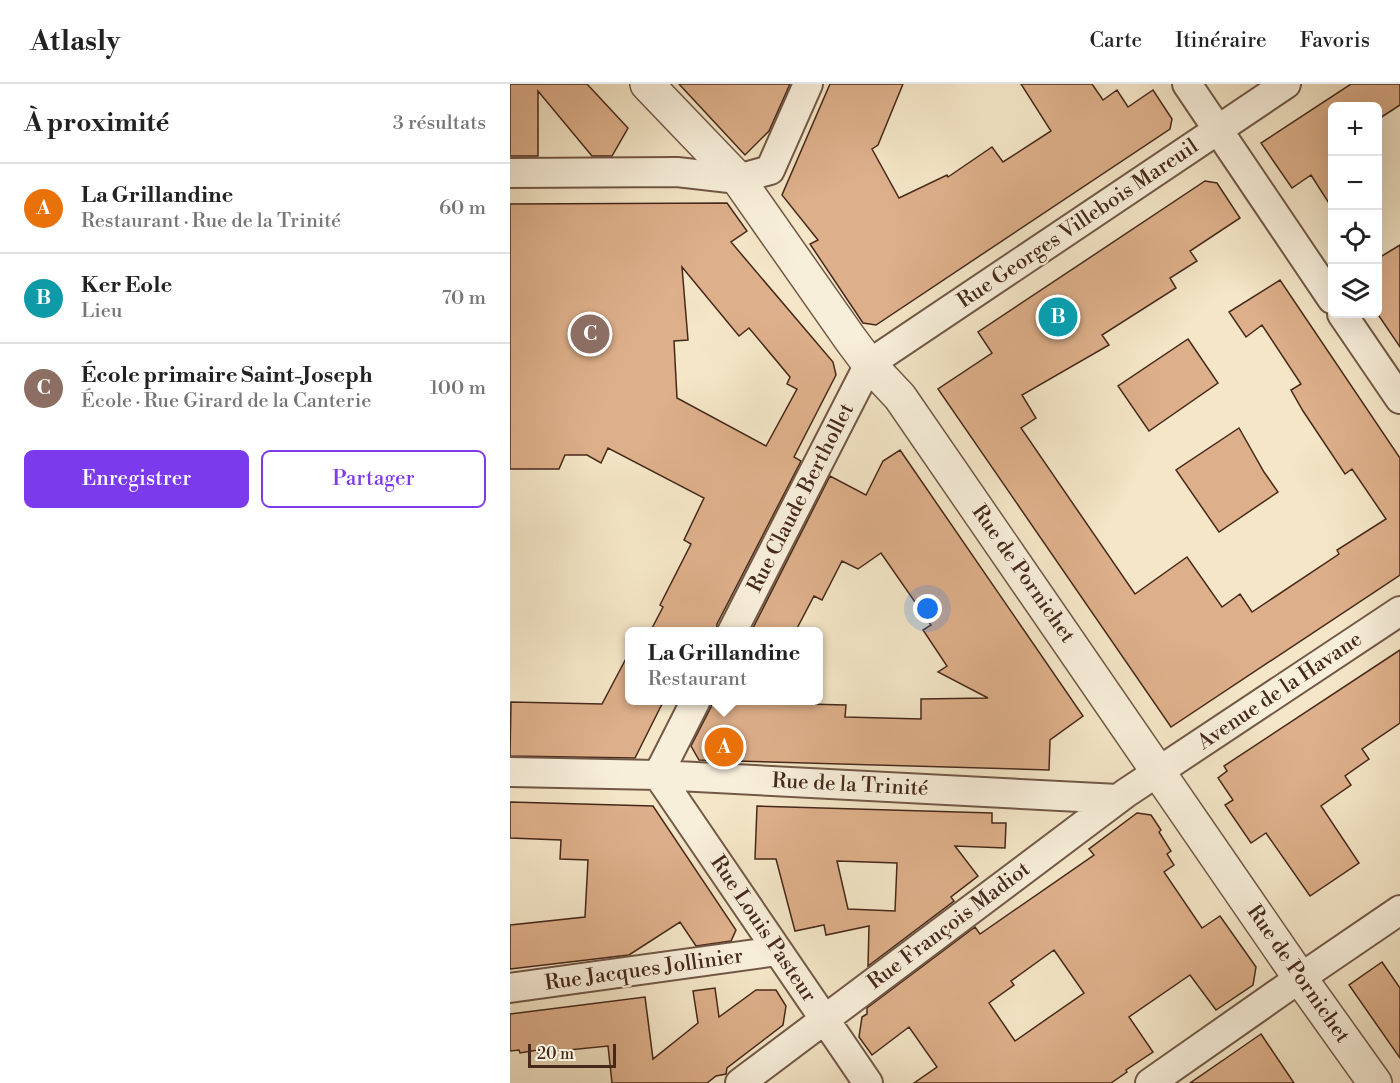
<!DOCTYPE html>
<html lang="fr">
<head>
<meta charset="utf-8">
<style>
	:root { --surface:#fff; --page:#f2f2f2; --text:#222; --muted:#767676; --line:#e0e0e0; --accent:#7c3aed }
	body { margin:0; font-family:"Libre Bodoni",serif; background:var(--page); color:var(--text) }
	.controls { position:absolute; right:18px; top:18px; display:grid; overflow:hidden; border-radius:9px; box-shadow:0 6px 24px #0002 }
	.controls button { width:54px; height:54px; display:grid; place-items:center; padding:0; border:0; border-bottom:2px solid var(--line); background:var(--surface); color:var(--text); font:30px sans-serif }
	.scale { position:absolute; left:18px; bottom:15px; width:88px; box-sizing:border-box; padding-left:6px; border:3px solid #46291b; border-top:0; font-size:16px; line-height:21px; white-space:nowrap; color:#46291b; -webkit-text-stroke:4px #f8efdb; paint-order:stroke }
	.you { position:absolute; left:418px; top:525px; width:21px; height:21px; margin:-15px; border:4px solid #fff; border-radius:50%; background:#1a73e8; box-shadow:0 0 0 9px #1a73e833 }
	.badge { display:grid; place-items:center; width:39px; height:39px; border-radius:50%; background:var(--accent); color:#fff; font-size:20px; font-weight:700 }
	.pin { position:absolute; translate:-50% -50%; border:3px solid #fff; box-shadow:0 2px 6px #0006 }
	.popup { position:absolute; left:115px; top:543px; width:198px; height:78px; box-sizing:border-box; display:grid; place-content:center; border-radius:9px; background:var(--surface); filter:drop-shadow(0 2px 4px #0005); font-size:20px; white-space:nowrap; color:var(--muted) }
	.popup b { font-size:22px; color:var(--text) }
	.popup::after { content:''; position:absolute; left:50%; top:100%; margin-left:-12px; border:12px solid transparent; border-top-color:var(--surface) }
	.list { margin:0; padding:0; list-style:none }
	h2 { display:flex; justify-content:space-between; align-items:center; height:78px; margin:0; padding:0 24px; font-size:26px }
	h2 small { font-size:20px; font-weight:400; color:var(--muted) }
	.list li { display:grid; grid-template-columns:39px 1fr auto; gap:18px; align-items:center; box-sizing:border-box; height:90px; padding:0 24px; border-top:2px solid var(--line) }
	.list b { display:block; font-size:22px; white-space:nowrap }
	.list p { margin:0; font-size:20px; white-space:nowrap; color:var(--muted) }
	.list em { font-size:20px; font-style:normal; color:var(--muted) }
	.actions { display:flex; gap:12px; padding:18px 24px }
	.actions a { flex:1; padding:14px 0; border:2px solid var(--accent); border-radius:9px; text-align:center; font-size:21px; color:var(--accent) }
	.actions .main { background:var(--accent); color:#fff }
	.icon { flex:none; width:33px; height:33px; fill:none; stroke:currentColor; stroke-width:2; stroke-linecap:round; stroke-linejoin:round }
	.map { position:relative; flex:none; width:890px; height:999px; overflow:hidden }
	header { display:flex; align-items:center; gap:36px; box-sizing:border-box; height:84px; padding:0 30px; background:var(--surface); border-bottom:2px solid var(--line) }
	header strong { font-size:28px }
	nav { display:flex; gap:33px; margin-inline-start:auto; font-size:21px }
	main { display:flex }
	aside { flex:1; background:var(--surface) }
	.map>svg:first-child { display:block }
</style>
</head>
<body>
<header>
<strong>Atlasly</strong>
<nav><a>Carte</a><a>Itinéraire</a><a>Favoris</a></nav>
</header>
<main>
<aside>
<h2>À proximité<small>3 résultats</small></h2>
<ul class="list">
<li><span class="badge" style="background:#e8710a">A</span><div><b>La Grillandine</b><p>Restaurant · Rue de la Trinité</p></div><em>60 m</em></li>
<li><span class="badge" style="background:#0f9aa8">B</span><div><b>Ker Eole</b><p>Lieu</p></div><em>70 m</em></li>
<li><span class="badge" style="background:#8d6e63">C</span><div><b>École primaire Saint-Joseph</b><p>École · Rue Girard de la Canterie</p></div><em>100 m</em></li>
</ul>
<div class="actions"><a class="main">Enregistrer</a><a>Partager</a></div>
</aside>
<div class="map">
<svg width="890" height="999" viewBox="0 0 890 999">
	<rect width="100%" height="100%" fill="#f4e6c7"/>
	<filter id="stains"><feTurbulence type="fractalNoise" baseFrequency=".00333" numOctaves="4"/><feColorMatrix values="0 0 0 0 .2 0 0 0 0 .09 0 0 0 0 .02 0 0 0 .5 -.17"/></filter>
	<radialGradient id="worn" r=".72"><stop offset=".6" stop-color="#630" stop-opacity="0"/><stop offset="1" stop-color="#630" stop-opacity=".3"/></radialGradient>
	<!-- building -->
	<path fill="#ddaf8a" stroke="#46291b" stroke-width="1.5" fill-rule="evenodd" d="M0,0H77L118,44L102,72H82L28,7V72H0Z
		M169,0H280L259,47L235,71Z
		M320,0H393L368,61L362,65L389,114L437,91L438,93L482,63L493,78L541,47L511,0H582L593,16L607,6L618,23L643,6L662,35L660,45L366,241L353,239L300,160L308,156L272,111Z
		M841,0H890V21L867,36V22H822V124L801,91L782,104L751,59Z
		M695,97L707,99L730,134L680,167L687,177L660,194L666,204L592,251L599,261L512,311L526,334L511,344L625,510L677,473L712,523L730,510L742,528L829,470L827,466L876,435L842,385L835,390L793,327L781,306L791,300L752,241L736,253L719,228L770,196L890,374V491L661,643L428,305L482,269L468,248Z
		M217,119L237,147L221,158L323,278L326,291L284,373L291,377L207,540L206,548H140L153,523L150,521L181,460L174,456L194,414L98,364L91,379L77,371H55L49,385H0V120ZM172,183L229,252L239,244L280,293L277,300L287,305L256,362L167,314L164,257L178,256Z
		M890,161V263L867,229V175Z
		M678,255L708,299L639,347L608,302Z
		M729,344L754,388L768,408L709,448L666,386Z
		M390,366L573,632L540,656L539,686L189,676L181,662L201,623L202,616H255L253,619L336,621L335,633L411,635V615L478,614L428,588L437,582L413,546L421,541L371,469L348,485L332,477L312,516L304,512L285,548H241L320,392L356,411L373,377Z
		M890,566V639L852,665L859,675L835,692L841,701L811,722L849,779L800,812L756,749L741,759L715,721L723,716L708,694L717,687L714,682Z
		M120,567V616H154L125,674L0,672L1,618L92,620Z
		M0,718L143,722L226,846L221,857L186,862L170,838L119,871L0,885V841L75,833L78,776L50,775L51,756L0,754Z
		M247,722L482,729V739H496L495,764L445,762L468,792L441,813L444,817L358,882L359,842L316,851L314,841L285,847L266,775H245ZM327,777L387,779L385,827L338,825Z
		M627,729L641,731L651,746L649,748L661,767L657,770L664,781L654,788L692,844L710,832L746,883L743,901L706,926L680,891L619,933L643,968L616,986L617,988L601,999H404L427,983L399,943L362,971L349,953L352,933L357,930V924L465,843L470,850L584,771L579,765ZM544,866L574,909L505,957L479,919L504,901L501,897Z
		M872,878L890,904V974L839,901Z
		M205,904L209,933L246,906H266L276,922L273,941L217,984L216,990L206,992L197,999H102L98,962L28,969V966L10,969L9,966L0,967V930L135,913L143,975L188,939L183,907Z
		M751,950L784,999H680L725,968Z"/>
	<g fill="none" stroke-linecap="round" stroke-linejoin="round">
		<defs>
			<path id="minor" d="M677,0L822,215
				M0,89L167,88L228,95L260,86L298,0
				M832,230L890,315
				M222,548L359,280L776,0
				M186,616L148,691L358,999
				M0,688L148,691L608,715
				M0,904L267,867
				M230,999L616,709L890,527
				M640,999L780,901L890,826"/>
			<path id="tertiary" d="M137,0L228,95L341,256L359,280L390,313L790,894L865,999"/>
		</defs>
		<!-- minor casing -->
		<use href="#minor" stroke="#725846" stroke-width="32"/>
		<!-- tertiary casing -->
		<use href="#tertiary" stroke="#725846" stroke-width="36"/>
		<!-- minor -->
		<use href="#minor" stroke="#f8efdb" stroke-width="28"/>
		<!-- tertiary -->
		<use href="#tertiary" stroke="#f8efdb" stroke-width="33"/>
	</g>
	<g text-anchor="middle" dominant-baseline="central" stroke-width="4.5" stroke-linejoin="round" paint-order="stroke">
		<!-- street labels -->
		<g font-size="21" fill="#46291b" stroke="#f8efdb">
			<text transform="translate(568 140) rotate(-34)">Rue Georges Villebois Mareuil</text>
			<text transform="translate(291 414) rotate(-63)">Rue Claude Berthollet</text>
			<text transform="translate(513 490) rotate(55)">Rue de Pornichet</text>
			<text transform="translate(770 607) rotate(-34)">Avenue de la Havane</text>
			<text transform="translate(340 701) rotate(3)">Rue de la Trinité</text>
			<text transform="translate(439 842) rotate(-37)">Rue François Madiot</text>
			<text transform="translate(253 845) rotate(56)">Rue Louis Pasteur</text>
			<text transform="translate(134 886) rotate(-8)">Rue Jacques Jollinier</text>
			<text transform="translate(788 890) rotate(55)">Rue de Pornichet</text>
		</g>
	</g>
	<rect width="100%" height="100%" filter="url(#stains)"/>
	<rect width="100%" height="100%" fill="url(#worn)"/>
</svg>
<div class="controls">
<button>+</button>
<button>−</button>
<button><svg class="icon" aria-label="locate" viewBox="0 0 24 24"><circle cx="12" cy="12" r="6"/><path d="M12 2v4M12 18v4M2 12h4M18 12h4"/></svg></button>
<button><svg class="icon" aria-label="layers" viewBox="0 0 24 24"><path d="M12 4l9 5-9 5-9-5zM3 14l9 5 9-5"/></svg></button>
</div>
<div class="scale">20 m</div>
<div class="you"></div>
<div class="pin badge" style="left:214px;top:663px;background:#e8710a">A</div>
<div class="popup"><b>La Grillandine</b>Restaurant</div>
<div class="pin badge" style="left:548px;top:233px;background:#0f9aa8">B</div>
<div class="pin badge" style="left:80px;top:250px;background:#8d6e63">C</div>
</div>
</main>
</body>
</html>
